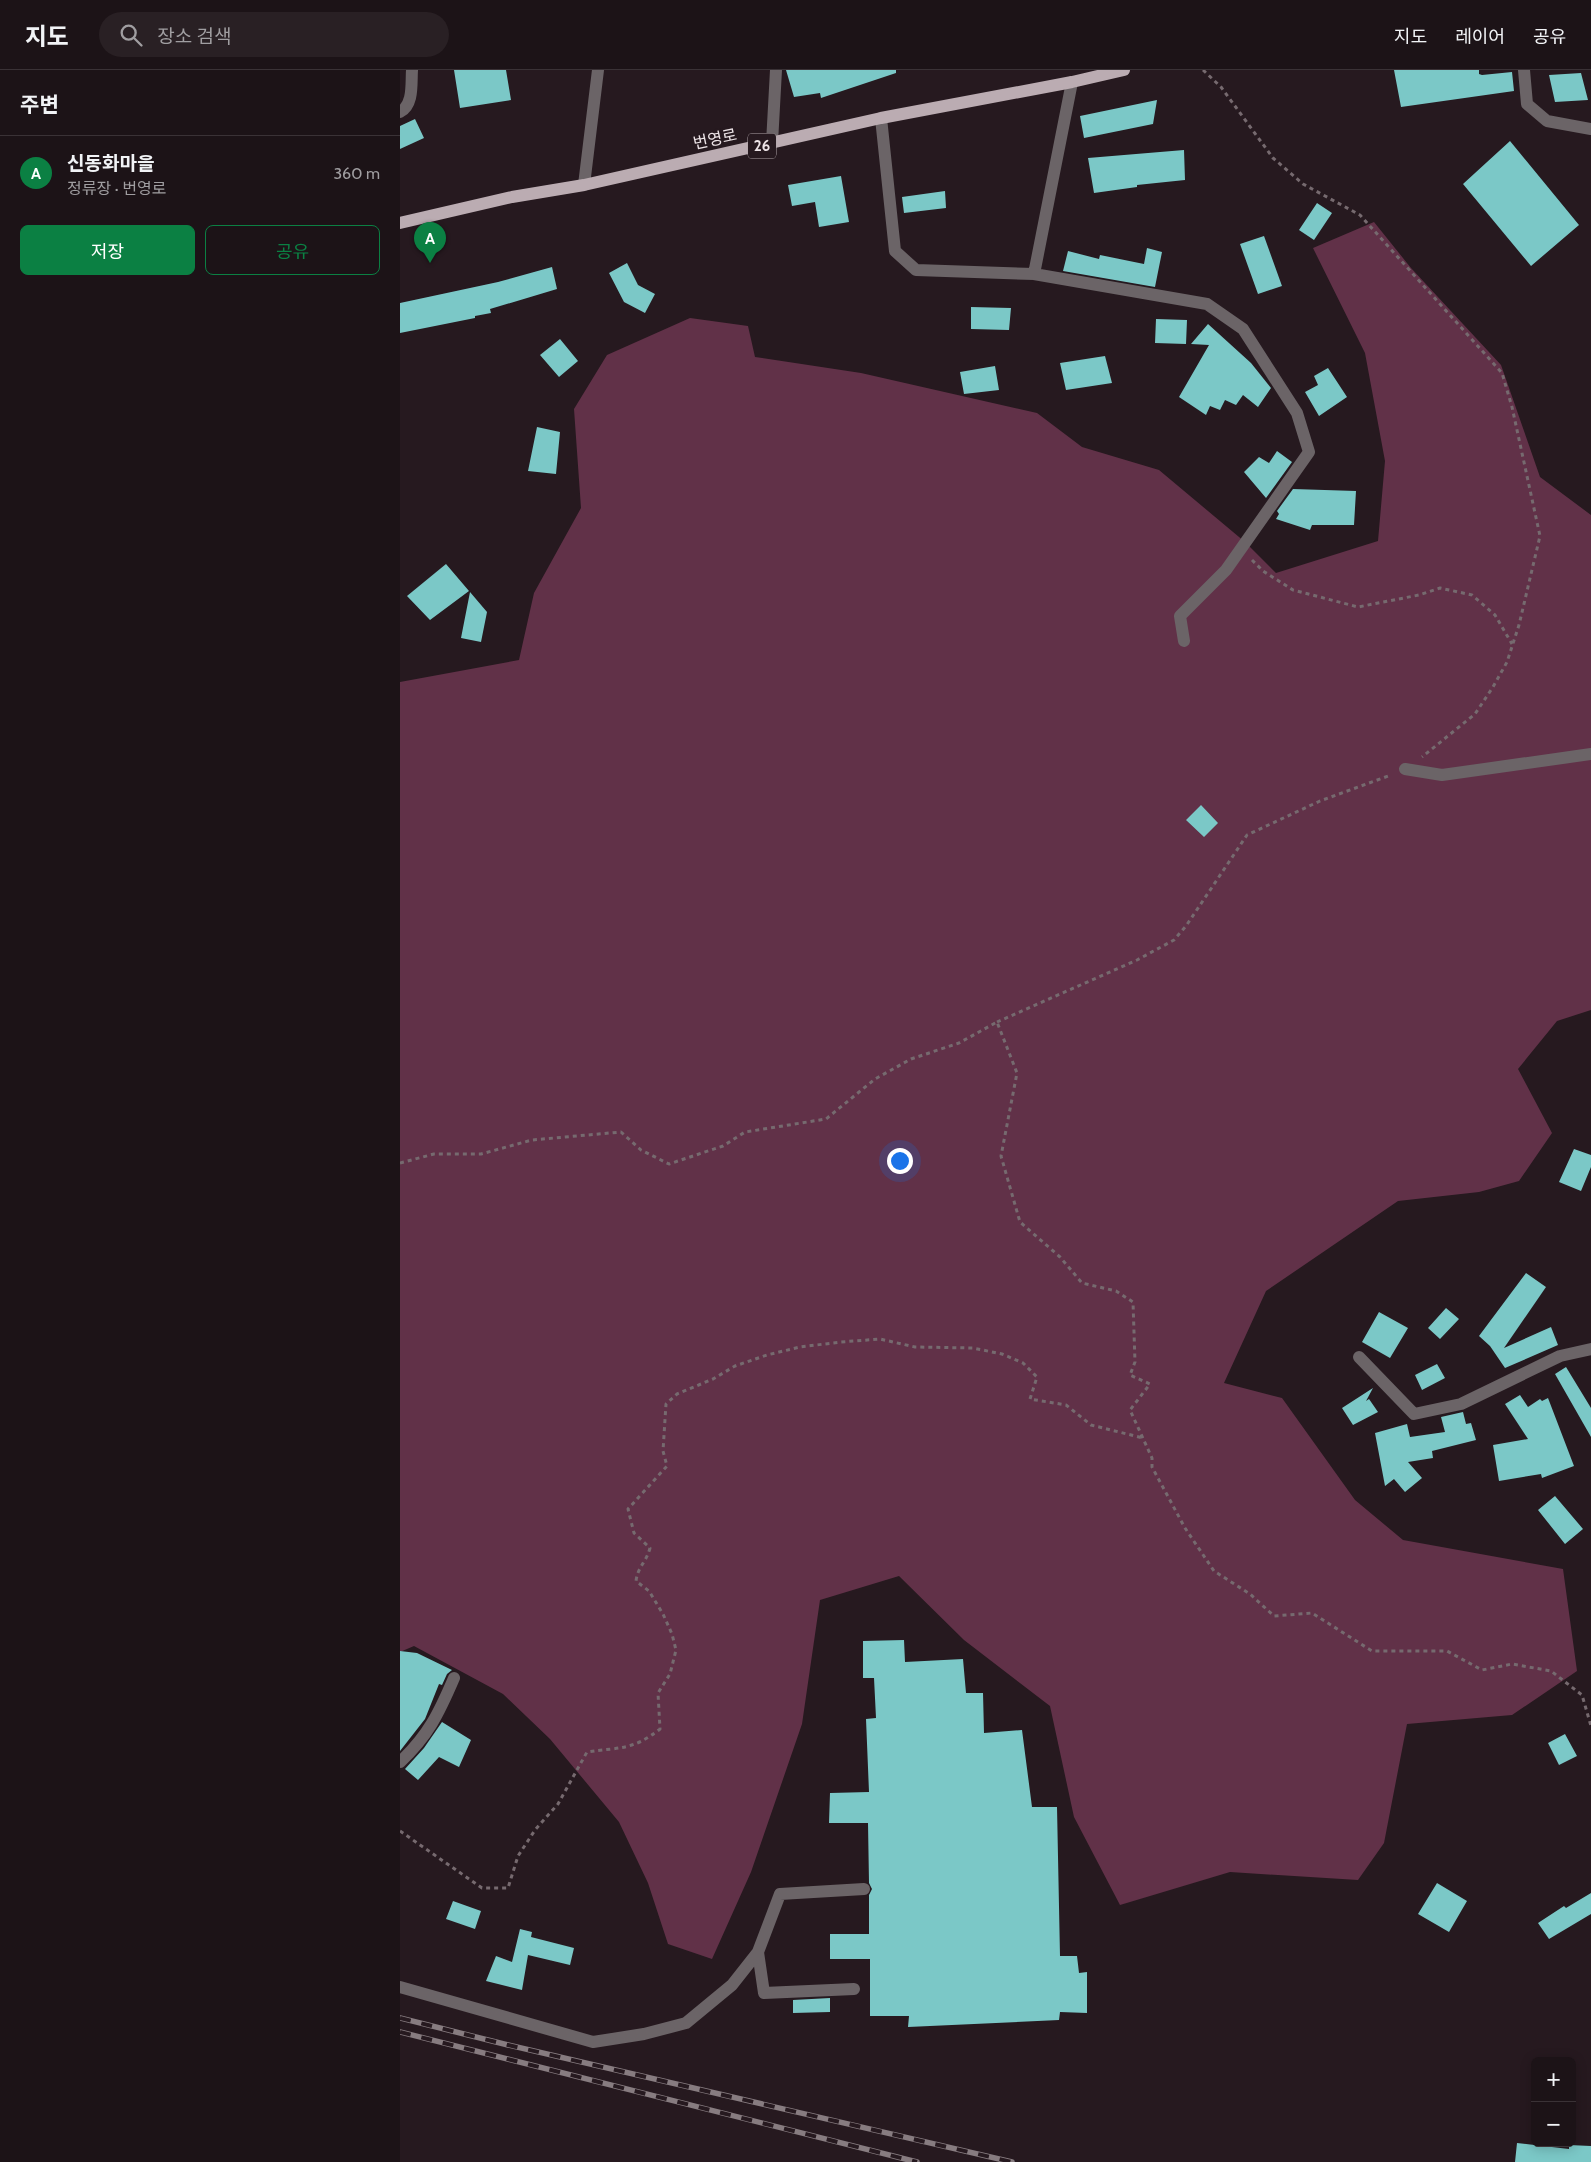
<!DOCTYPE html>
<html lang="ko">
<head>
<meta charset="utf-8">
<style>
	:root { --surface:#1c1317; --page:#292024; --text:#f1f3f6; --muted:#a09ea1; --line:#3a3236; --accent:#0b8043 }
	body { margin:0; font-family:Cabin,"Noto Sans KR",sans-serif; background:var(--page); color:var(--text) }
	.controls { position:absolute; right:15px; bottom:15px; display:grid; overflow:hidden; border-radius:8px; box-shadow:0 2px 12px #0003 }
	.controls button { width:45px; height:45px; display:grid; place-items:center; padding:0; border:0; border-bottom:1px solid var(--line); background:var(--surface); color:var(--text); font:25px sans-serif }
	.you { position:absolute; left:499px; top:1090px; width:18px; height:18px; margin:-12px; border:4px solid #fff; border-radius:50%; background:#1a73e8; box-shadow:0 0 0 8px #1a73e833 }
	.badge { display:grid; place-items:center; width:32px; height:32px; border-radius:50%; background:var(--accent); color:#fff; font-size:16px; font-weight:700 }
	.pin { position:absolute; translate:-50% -41px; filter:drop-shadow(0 1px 2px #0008) }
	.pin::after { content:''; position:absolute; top:26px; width:18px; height:15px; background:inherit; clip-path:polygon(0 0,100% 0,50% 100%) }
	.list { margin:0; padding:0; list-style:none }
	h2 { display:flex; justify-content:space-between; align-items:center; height:65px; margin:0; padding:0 20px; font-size:21px }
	h2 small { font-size:16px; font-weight:400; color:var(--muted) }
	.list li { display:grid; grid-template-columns:32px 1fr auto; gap:15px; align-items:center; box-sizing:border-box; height:75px; padding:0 20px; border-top:1px solid var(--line) }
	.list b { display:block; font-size:19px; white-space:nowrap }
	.list p { margin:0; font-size:16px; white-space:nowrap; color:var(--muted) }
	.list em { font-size:16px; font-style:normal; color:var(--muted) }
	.actions { display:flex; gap:10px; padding:15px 20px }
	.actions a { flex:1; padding:11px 0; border:1px solid var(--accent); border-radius:8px; text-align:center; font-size:18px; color:var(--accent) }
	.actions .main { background:var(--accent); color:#fff }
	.icon { flex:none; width:28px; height:28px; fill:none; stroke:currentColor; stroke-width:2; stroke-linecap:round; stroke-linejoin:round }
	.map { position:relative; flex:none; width:1191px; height:2092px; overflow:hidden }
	header { display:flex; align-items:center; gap:30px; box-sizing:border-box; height:70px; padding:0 25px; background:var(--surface); border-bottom:1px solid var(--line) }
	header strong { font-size:24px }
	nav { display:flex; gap:28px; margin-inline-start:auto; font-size:18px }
	.search { width:350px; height:45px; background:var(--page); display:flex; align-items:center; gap:12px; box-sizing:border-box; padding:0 18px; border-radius:28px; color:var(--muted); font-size:19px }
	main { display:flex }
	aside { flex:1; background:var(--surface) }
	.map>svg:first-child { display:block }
</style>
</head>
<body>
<header>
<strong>지도</strong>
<div class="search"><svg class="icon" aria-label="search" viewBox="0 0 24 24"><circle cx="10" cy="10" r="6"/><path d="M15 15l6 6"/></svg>장소 검색</div>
<nav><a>지도</a><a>레이어</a><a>공유</a></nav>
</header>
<main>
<aside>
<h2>주변<small></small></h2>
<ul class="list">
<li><span class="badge">A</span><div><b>신동화마을</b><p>정류장 · 번영로</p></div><em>360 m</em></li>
</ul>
<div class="actions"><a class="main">저장</a><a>공유</a></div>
</aside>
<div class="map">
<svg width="1191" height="2092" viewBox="0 0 1191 2092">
	<rect width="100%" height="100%" fill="#26191f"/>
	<!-- green -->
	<path fill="#613148" d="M974,152L1011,198L1101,295L1140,407L1191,445V940L1157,951L1118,999L1152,1063L1119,1111L1079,1122L998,1131L866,1221L824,1313L882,1328L955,1430L1003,1470L1163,1499L1177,1601L1112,1645L1007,1654L984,1773L958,1810L830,1802L720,1835L674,1747L650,1636L564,1570L499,1506L420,1530L402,1654L351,1802L312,1889L268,1874L248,1813L219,1752L150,1669L103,1624L14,1576L0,1582V612L119,590L134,523L181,438L174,339L207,285L290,248L348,256L355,287L461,303L637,343L682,377L759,400L845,472L876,503L978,471L985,391L965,283L913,178Z"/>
	<!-- building -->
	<path fill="#7bc8c7" d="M54,0H106L111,30L60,38Z
		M386,0H496V3L421,28L420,23L394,27Z
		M994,0H1079V4L1082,5L1112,2L1114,21L1001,37Z
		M1181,3L1188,30L1155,32L1149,5Z
		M757,30L753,54L684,68L680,46Z
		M15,49L24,68L0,79V56Z
		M1110,71L1179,155L1131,196L1063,114Z
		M784,80L785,110L737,115V117L694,123L688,88Z
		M441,106L449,152L419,157L415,132L392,136L388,115Z
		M545,121L546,138L504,143L502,127Z
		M917,133L932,143L914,170L899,160Z
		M864,166L882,216L858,224L840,174Z
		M747,178L762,182L755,217L663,201L668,181L699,189L700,185L744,194Z
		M227,193L238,215L255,224L245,243L224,232L209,203Z
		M152,197L157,219L90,239L91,243L75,246V248L0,263V233L98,212Z
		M571,237L611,238L609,260L571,259Z
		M756,249L787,250L786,274L755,273Z
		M808,254L851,293L871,318L858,337L843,325L836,335L825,330L820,340L810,336L806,345L779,327L809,275L791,274Z
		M160,269L178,291L159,307L140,285Z
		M705,286L712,313L666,320L660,293Z
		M595,296L599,320L564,324L560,302Z
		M928,298L947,327L919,346L905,322L918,315L914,306Z
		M137,357L160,362L156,404L128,401Z
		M877,381L892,392L866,428L844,402L859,387L869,393Z
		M893,419L956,421L954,455H912L910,460L876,449L879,444L877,441Z
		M46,494L69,521L30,550L7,526Z
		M70,522L87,542L81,572L61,568Z
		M801,735L818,753L804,767L786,750Z
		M1174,1079L1191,1085V1097L1181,1121L1159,1112Z
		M1126,1203L1146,1217L1104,1278L1151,1257L1158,1275L1105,1298L1090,1276L1079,1266Z
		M1046,1238L1059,1249L1040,1269L1028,1258Z
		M979,1242L1008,1258L990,1288L962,1272Z
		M1037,1294L1045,1308L1022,1320L1015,1305Z
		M1166,1297L1191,1338V1367L1155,1304Z
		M973,1318L966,1331L969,1329L978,1342L953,1355L942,1338Z
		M1120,1325L1128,1337L1140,1329L1142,1331L1148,1328L1174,1396L1142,1408L1141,1404L1099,1411L1093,1375L1128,1369L1105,1334Z
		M1063,1342L1066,1354L1071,1353L1076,1370L1032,1381L1033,1388L1008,1392L1022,1408L1005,1422L994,1409L985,1416L975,1363L1007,1354L1010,1367L1045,1362L1041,1347Z
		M1155,1426L1183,1459L1165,1474L1138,1440Z
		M504,1570L505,1592L563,1589L566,1623H583L584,1663L622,1660L632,1737H657L660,1886H677L679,1903L687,1902V1943L660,1942L659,1950L508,1957L509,1946H470V1889H430V1864H469V1825L472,1819L469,1813L468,1753H429L430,1723L469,1722L466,1649L476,1648L474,1608H463V1571Z
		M0,1581L17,1583L52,1600L47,1604L42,1615L39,1614L25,1649L0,1681Z
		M42,1652L71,1670L59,1697L39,1687L18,1710L5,1699L24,1678Z
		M1165,1664L1177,1686L1159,1695L1148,1673Z
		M1037,1813L1067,1831L1049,1862L1018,1844Z
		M1191,1823V1844L1149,1869L1138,1853L1164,1836L1166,1838Z
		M53,1831L81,1841L75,1859L46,1849Z
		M120,1859L132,1862L131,1867L174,1878L170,1895L128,1885L122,1920L86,1911L96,1886L112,1892Z
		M430,1928V1942L393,1943V1930Z
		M1117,2073L1169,2079V2075L1191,2076V2092H1115Z"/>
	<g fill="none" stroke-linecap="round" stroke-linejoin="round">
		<!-- path -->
		<path stroke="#766a6f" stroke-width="3" stroke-dasharray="4 4" stroke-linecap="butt" d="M803,0L821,17L873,88L903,114L960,145L1102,303L1112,337L1140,466L1119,555L1107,592L1093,617L1075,644L1022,687
			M852,490L863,501L893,520L958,537L1019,525L1040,518L1072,525L1095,545L1112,574
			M597,952L737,890L774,870L786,856L847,765L920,731L991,705
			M0,1093L34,1084H81L132,1070L221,1062L241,1080L269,1094L323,1076L345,1062L426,1049L475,1009L511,989L559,973L597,952L617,1003L601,1086L620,1152L660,1187L682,1213L716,1221L733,1232L735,1292L730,1305L750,1314L730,1340L752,1388V1397L785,1458L814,1501L850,1524L874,1546L912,1543L972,1581H1047L1082,1600L1112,1594L1151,1601L1182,1625L1191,1656
			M0,1761L82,1818H108L118,1786L135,1760L158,1734L187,1682C219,1677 232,1681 260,1659L258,1623L270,1604L276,1580L272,1564L263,1544L249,1521L236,1511C238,1496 246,1493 250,1478L234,1463L228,1439L267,1396L263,1381L266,1334L277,1324L313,1309L335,1296L367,1285L400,1277L441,1272L480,1269L515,1277L573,1278L602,1284L623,1293L637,1307L630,1329L666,1335L691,1355L743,1368"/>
		<!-- minor -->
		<path stroke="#6b6467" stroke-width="12" d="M1124,0L1127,34L1147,51L1191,59
			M0,42C14,35 11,13 12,0
			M481,48L495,181L516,200L634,204L807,234L843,259L897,343L909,382L826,500L780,546L784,571
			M372,73L376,0
			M184,115L198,0
			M634,204L672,12
			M1005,699L1042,705L1191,684
			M959,1287L1014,1344L1061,1334L1160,1286L1191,1279
			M0,1692C28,1666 39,1643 54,1608
			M358,1882L380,1824L464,1819
			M0,1917L193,1972L244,1964L286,1953L332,1915L358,1882L364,1923L454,1919"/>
		<!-- major -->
		<path stroke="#bbacb2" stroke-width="12" d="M0,153L112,127L184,115L481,48L672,12L724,0"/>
		<defs>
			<path id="rail" d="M0,1948L108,1975L612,2092
				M0,1962L517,2092"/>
		</defs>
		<!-- rail casing -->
		<use href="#rail" stroke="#877c80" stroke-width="5.5"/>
		<!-- rail -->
		<use href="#rail" stroke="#26191f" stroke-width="4" stroke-dasharray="11" stroke-linecap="butt"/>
	</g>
	<g text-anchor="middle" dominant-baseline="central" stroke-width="5" stroke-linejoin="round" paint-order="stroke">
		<!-- shield labels -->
		<rect fill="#26191f" stroke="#b1a7ab" stroke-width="1" x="348" y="63.5" width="28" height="25" rx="4"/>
		<g font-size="15" font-weight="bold" fill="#ede4e7">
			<text x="362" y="76">26</text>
		</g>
		<!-- street labels -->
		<g font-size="16" fill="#ede4e7" stroke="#26191f">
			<text transform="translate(315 69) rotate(-12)">번영로</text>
		</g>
	</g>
</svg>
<div class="controls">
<button>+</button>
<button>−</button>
</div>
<div class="you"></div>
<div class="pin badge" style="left:30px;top:193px">A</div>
</div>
</main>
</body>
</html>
